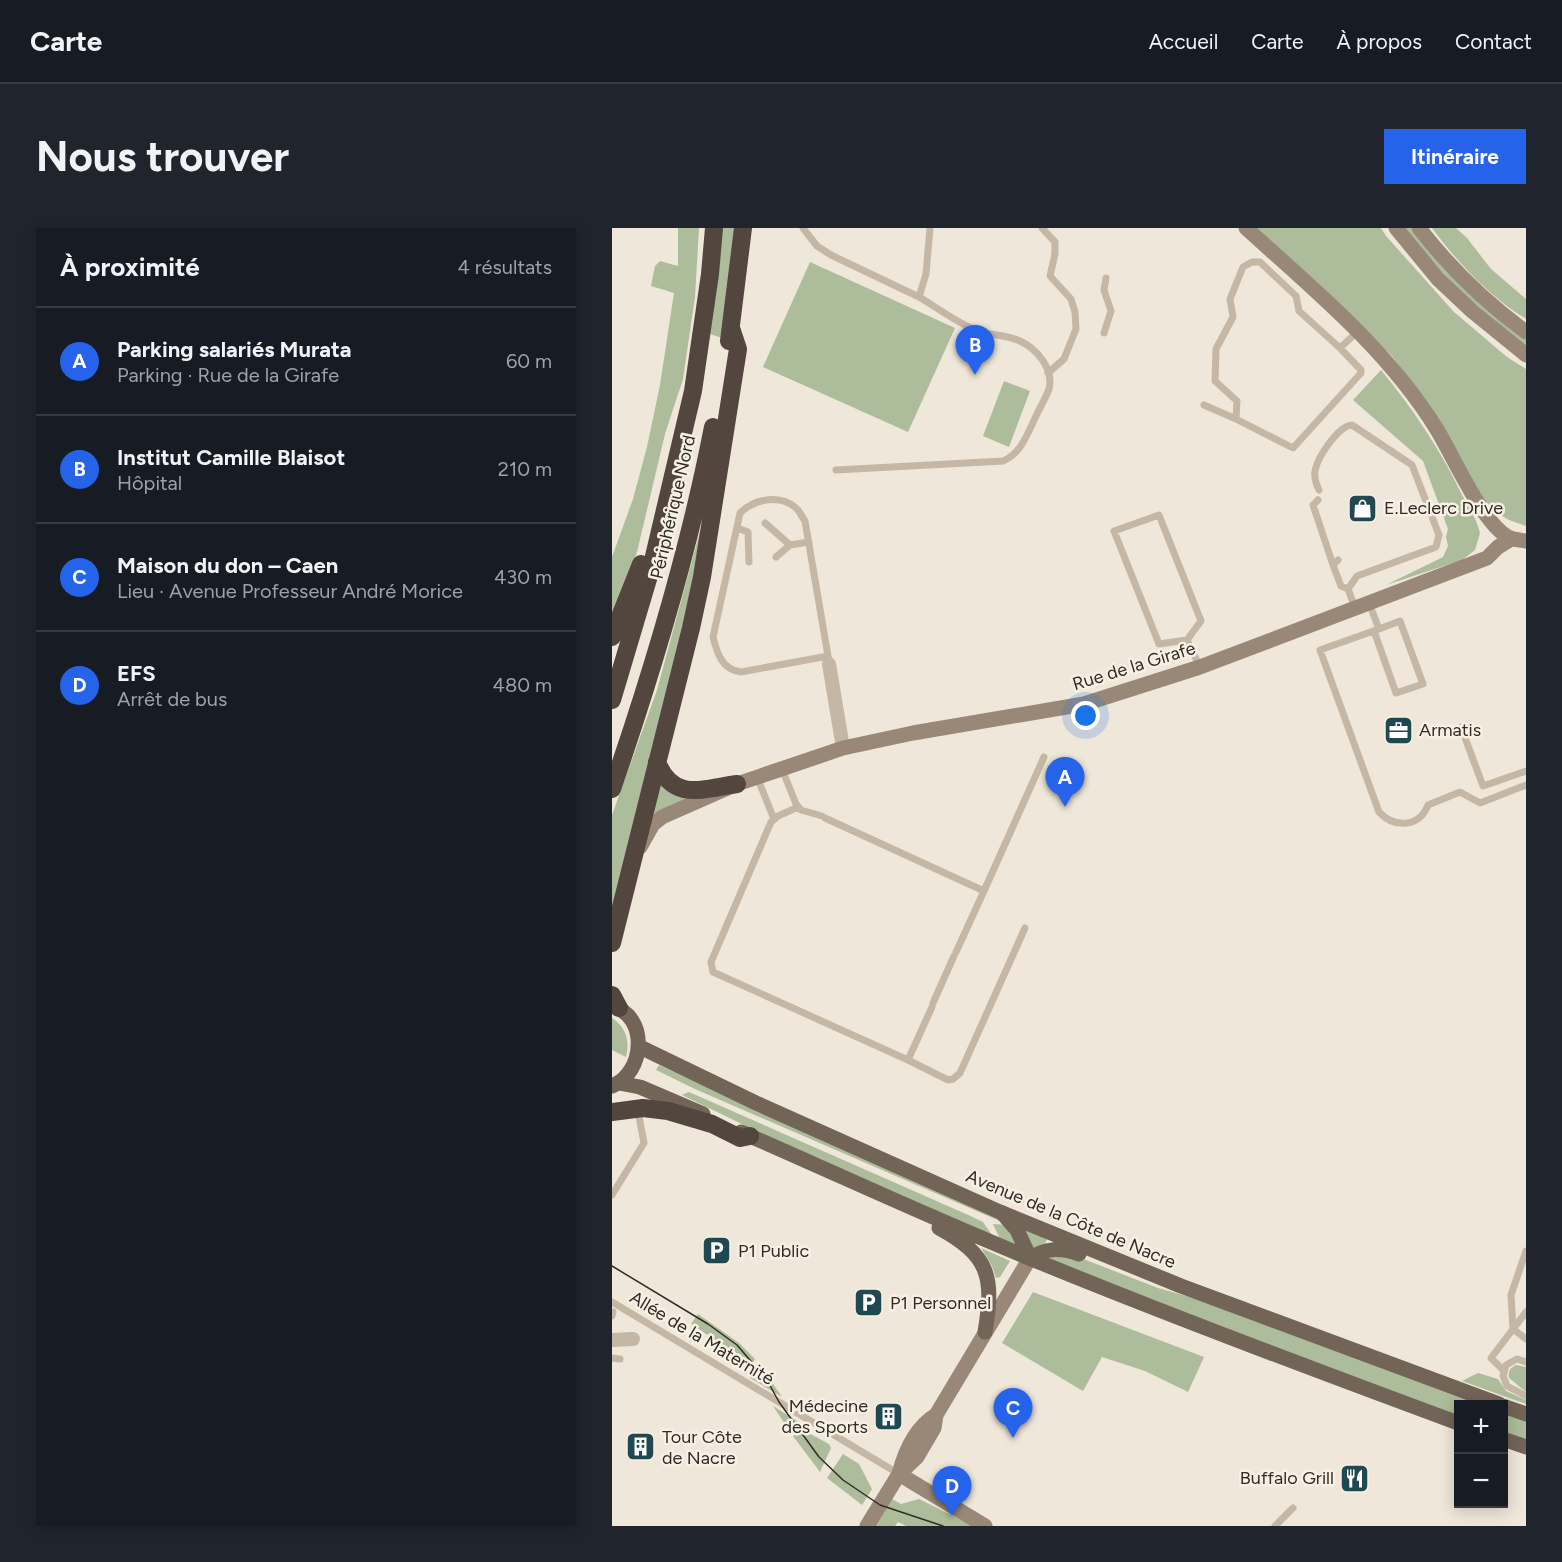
<!DOCTYPE html>
<html lang="fr">
<head>
<meta charset="utf-8">
<style>
	:root { --surface:#171b24; --page:#20242c; --text:#f1f3f6; --muted:#9ea1a6; --line:#363941; --accent:#2563eb }
	body { margin:0; font-family:Figtree,sans-serif; background:var(--page); color:var(--text) }
	.controls { position:absolute; right:18px; bottom:18px; display:grid; overflow:hidden; border-radius:0px; box-shadow:0 3px 15px #0003 }
	.controls button { width:54px; height:54px; display:grid; place-items:center; padding:0; border:0; border-bottom:2px solid var(--line); background:var(--surface); color:var(--text); font:30px sans-serif }
	.you { position:absolute; left:474px; top:488px; width:21px; height:21px; margin:-15px; border:4px solid #fff; border-radius:50%; background:#1a73e8; box-shadow:0 0 0 9px #1a73e833 }
	.badge { display:grid; place-items:center; width:39px; height:39px; border-radius:50%; background:var(--accent); color:#fff; font-size:20px; font-weight:700 }
	.pin { position:absolute; translate:-50% -50px; filter:drop-shadow(0 2px 3px #0008) }
	.pin::after { content:''; position:absolute; top:32px; width:21px; height:18px; background:inherit; clip-path:polygon(0 0,100% 0,50% 100%) }
	.list { margin:0; padding:0; list-style:none }
	h2 { display:flex; justify-content:space-between; align-items:center; height:78px; margin:0; padding:0 24px; font-size:26px }
	h2 small { font-size:20px; font-weight:400; color:var(--muted) }
	.list li { display:grid; grid-template-columns:39px 1fr auto; gap:18px; align-items:center; box-sizing:border-box; height:108px; padding:0 24px; border-top:2px solid var(--line) }
	.list b { display:block; font-size:22px; white-space:nowrap }
	.list p { margin:0; font-size:20px; white-space:nowrap; color:var(--muted) }
	.list em { font-size:20px; font-style:normal; color:var(--muted) }
	.map { position:relative; flex:none; width:914px; height:1298px; overflow:hidden; border-radius:0px }
	header { display:flex; align-items:center; gap:36px; box-sizing:border-box; height:84px; padding:0 30px; background:var(--surface); border-bottom:2px solid var(--line) }
	header strong { font-size:28px }
	nav { display:flex; gap:33px; margin-inline-start:auto; font-size:21px }
	.intro { display:flex; align-items:center; justify-content:space-between; box-sizing:border-box; height:144px; padding:0 36px }
	h1 { margin:0; font-size:42px }
	.button { padding:15px 27px; border-radius:0px; background:var(--accent); color:#fff; font-size:21px; font-weight:700 }
	main { display:flex; gap:36px; padding:0 36px }
	aside { flex:1; background:var(--surface); border-radius:0px; box-shadow:0 3px 15px #0003 }
	.map>svg:first-child { display:block }
</style>
</head>
<body>
<header>
<strong>Carte</strong>
<nav><a>Accueil</a><a>Carte</a><a>À propos</a><a>Contact</a></nav>
</header>
<div class="intro"><h1>Nous trouver</h1><a class="button">Itinéraire</a></div>
<main>
<aside>
<h2>À proximité<small>4 résultats</small></h2>
<ul class="list">
<li><span class="badge">A</span><div><b>Parking salariés Murata</b><p>Parking · Rue de la Girafe</p></div><em>60 m</em></li>
<li><span class="badge">B</span><div><b>Institut Camille Blaisot</b><p>Hôpital</p></div><em>210 m</em></li>
<li><span class="badge">C</span><div><b>Maison du don – Caen</b><p>Lieu · Avenue Professeur André Morice</p></div><em>430 m</em></li>
<li><span class="badge">D</span><div><b>EFS</b><p>Arrêt de bus</p></div><em>480 m</em></li>
</ul>
</aside>
<div class="map">
<svg width="914" height="1298" viewBox="0 0 914 1298">
	<rect width="100%" height="100%" fill="#efe7d9"/>
	<!-- green -->
	<path fill="#adbc9a" d="M66,0H87L83,69L71,151L53,206L25,324L0,389V329L21,271L35,219L48,157L62,65L39,58L43,38L48,33L66,38Z
		M107,0H124L110,110L95,105Z
		M643,0H769L774,8L842,84L895,129L914,141V298L897,292L887,286L870,270L815,174L779,127Z
		M792,0H799C832,43 872,79 914,112V118L844,60Z
		M820,0H844L855,10L879,41L914,71V91C878,69 845,34 820,0Z
		M198,34L343,100L296,204L151,139Z
		M769,142C801,181 828,221 850,267C857,279 865,292 868,305L863,322L850,332L774,357L831,329L836,318L834,309L836,301L811,233L741,172Z
		M392,153L418,163L397,219L371,208Z
		M88,303L91,304L64,435L0,684V587L45,462Z
		M47,553L83,568L44,585L41,584Z
		M0,790C14,799 18,813 14,829L0,822Z
		M47,837L380,986L390,994L83,861L44,842Z
		M77,864L354,986L371,994L380,1007L136,899L70,867Z
		M381,996L396,997L405,1015L403,1018L388,1011Z
		M410,999L436,1009L432,1018L420,1020Z
		M369,1020L398,1033L388,1049L384,1050L380,1038Z
		M442,1023L456,1025L546,1060L585,1071L870,1176H846V1190L438,1032Z
		M421,1064L592,1129L576,1164L533,1143L490,1129L471,1163L390,1115Z
		M86,1086L127,1115L143,1131L136,1142L115,1120L79,1096Z
		M147,1136L170,1169L138,1150Z
		M904,1137L914,1139V1164L897,1150C896,1143 898,1140 904,1137Z
		M866,1145L886,1151L894,1163L914,1172V1176L850,1153Z
		M161,1178L188,1195L177,1202Z
		M891,1184L914,1193V1213L892,1205Z
		M191,1202L217,1216L219,1220L208,1244L181,1208Z
		M231,1226L247,1236L260,1261L250,1277L215,1250Z
		M276,1269L289,1276L307,1271L361,1298H294L286,1294L283,1298H258Z"/>
	<g fill="none" stroke-linecap="round" stroke-linejoin="round">
		<!-- lane -->
		<path stroke="#c5b7a6" stroke-width="7" d="M191,0L205,18L219,27L307,69L314,46L318,0
			M430,0L443,14V26L438,48L459,71L463,84L464,101L452,131L436,145
			M492,105L499,83L492,62L494,50
			M592,177L624,191L625,173L603,153L604,121L621,89L618,71L631,39L640,34H648L684,68L687,83L728,120
			M624,191L681,220L749,145V142L728,120L745,104
			M224,242L391,233C410,225 416,204 425,186C429,178 434,169 437,161C442,141 425,121 408,113C393,106 374,108 359,100C341,92 324,79 307,69
			M707,262C704,256 702,250 703,243C705,230 726,198 740,197L800,237L827,307L824,319L745,348L736,361L743,380
			M706,272L701,277L721,337
			M153,295L178,317L164,329
			M125,300L136,304L137,334
			M178,317L197,314
			M726,332L721,337L729,358L736,361
			M757,375L767,401L708,422L767,584C782,600 807,600 816,577L848,564L868,575L914,557
			M762,403L784,465L811,456L788,393L767,401
			M575,412L547,416L502,303L547,287L589,393L575,412L588,439
			M216,428L129,444C110,442 105,425 101,409L128,285C142,271 169,265 185,281C188,284 190,289 193,293L216,428L217,436
			M849,499L871,558L914,543
			M170,541L184,576L189,582L210,588
			M145,549L162,591
			M186,579L166,588L159,594L99,734L101,744L296,832L320,779
			M213,590L372,663L432,529
			M344,724L372,663
			M321,775L342,728
			M296,832L336,852L341,851L348,845L413,700
			M0,967L32,915L26,883
			M914,1023L899,1067L901,1101L914,1111
			M0,1074L287,1246
			M0,1088L1,1084
			M0,1130L8,1131
			M914,1134L905,1131L894,1137L891,1148L895,1158L914,1168
			M891,1142L879,1130L914,1084
			M663,1298L681,1280"/>
		<!-- street -->
		<path stroke="#c5b7a6" stroke-width="14" d="M217,436L231,520
			M0,1112L21,1111"/>
		<!-- secondary -->
		<path stroke="#998778" stroke-width="15" d="M634,0C702,62 775,121 824,200C841,227 870,295 896,309C902,312 908,312 914,313
			M784,0L826,51L860,83L914,127
			M807,0C838,40 873,74 914,104
			M28,619L41,596L50,589L125,556L231,520L301,505L472,476L588,439L875,330L886,319L899,311
			M287,1246L373,1298
			M287,1246C293,1223 303,1200 324,1187
			M255,1298L287,1246L305,1229L322,1200L324,1187L418,1030"/>
		<!-- primary -->
		<path stroke="#736458" stroke-width="15" d="M0,778C37,788 33,845 0,858
			M26,818L144,875L388,984L569,1058L887,1176
			M7,855L28,859L91,886
			M129,904C230,948 330,995 432,1036C569,1092 708,1144 846,1195
			M392,987L405,1002L418,1030
			M327,1000C378,1028 382,1049 373,1104
			M418,1030C435,1020 449,1019 467,1026
			M891,1178L914,1186
			M891,1211L914,1219"/>
		<!-- highway -->
		<path stroke="#52463e" stroke-width="18" d="M117,113L131,0
			M0,409L29,336
			M0,472L39,341L81,163L98,46L102,0
			M45,534C61,574 90,561 125,556
			M0,561C41,442 77,323 101,199
			M0,715L79,400L90,349L126,121L119,100
			M0,767L7,780
			M0,884L31,880L56,883L100,896L128,910L138,908"/>
		<!-- tram -->
		<path stroke="#322b26" stroke-width="1.5" d="M0,1038L96,1096L125,1117L155,1152L167,1174L207,1229L231,1252L268,1277L331,1298"/>
	</g>
	<!-- icons -->
	<defs>
		<symbol id="shop-square" viewBox="-11 -11 22 22"><rect x="-9" y="-9" width="18" height="18" rx="4" fill="#1f4850" stroke="#f7f0e4"/><path d="M-5-2.5h2.3a2.7 3.5 0 0 1 5.4 0H5L5.5 6h-11ZM-1.5-2.5h3a1.5 2.3 0 0 0-3 0Z" fill="#fff"/></symbol>
		<symbol id="office-square" viewBox="-11 -11 22 22"><rect x="-9" y="-9" width="18" height="18" rx="4" fill="#1f4850" stroke="#f7f0e4"/><path d="M-6-3h4V-5.5h4V-3h4V5H-6ZM-1-4.5V-3h2v-1.5ZM-6 0V1H6V0Z" fill="#fff"/></symbol>
		<symbol id="parking-square" viewBox="-11 -11 22 22"><rect x="-9" y="-9" width="18" height="18" rx="4" fill="#1f4850" stroke="#f7f0e4"/><path d="M-3.5-5.5H1a3.5 3.5 0 0 1 0 7H-1V5.5H-3.5ZM-1-3.4V-.6H.8a1.4 1.4 0 0 0 0-2.8Z" fill="#fff"/></symbol>
		<symbol id="building-square" viewBox="-11 -11 22 22"><rect x="-9" y="-9" width="18" height="18" rx="4" fill="#1f4850" stroke="#f7f0e4"/><path d="M-4-6H4V6H1V3H-1V6H-4ZM-2.5-4.3h1.7v1.8h-1.7ZM.8-4.3h1.7v1.8H.8ZM-2.5-1h1.7V.8h-1.7ZM.8-1h1.7V.8H.8Z" fill="#fff"/></symbol>
		<symbol id="restaurant-square" viewBox="-11 -11 22 22"><rect x="-9" y="-9" width="18" height="18" rx="4" fill="#1f4850" stroke="#f7f0e4"/><path d="M-5-6h1v4h1v-4h1v4h1v-4h1v5L-1.5 .5V6h-2V.5L-5-1ZM5-6V6H3V1.5H1.5Q1.5-4 5-6Z" fill="#fff"/></symbol>
	</defs>
	<g fill-rule="evenodd">
		<use href="#shop-square" x="734" y="264" width="33" height="33"/>
		<use href="#office-square" x="770" y="486" width="33" height="33"/>
		<use href="#parking-square" x="88" y="1006" width="33" height="33"/>
		<use href="#parking-square" x="240" y="1058" width="33" height="33"/>
		<use href="#building-square" x="260" y="1172" width="33" height="33"/>
		<use href="#building-square" x="12" y="1202" width="33" height="33"/>
		<use href="#restaurant-square" x="726" y="1234" width="33" height="33"/>
	</g>
	<g text-anchor="middle" dominant-baseline="central" stroke-width="5" stroke-linejoin="round" paint-order="stroke">
		<!-- street labels -->
		<g font-size="18" fill="#322b26" stroke="#f7f0e4">
			<text transform="translate(61 279) rotate(-77)">Périphérique Nord</text>
			<text transform="translate(522 438) rotate(-17)">Rue de la Girafe</text>
			<text transform="translate(459 991) rotate(23)">Avenue de la Côte de Nacre</text>
			<text transform="translate(90 1110) rotate(31)">Allée de la Maternité</text>
		</g>
		<!-- poi labels -->
		<g font-size="18" fill="#322b26" stroke="#f7f0e4" text-anchor="start">
			<text x="772" y="280">E.Leclerc Drive</text>
			<text x="807" y="502">Armatis</text>
			<text x="126" y="1023">P1 Public</text>
			<text x="278" y="1075">P1 Personnel</text>
			<text x="256" y="1178" text-anchor="end">Médecine<tspan x="256" dy="21">des Sports</tspan></text>
			<text x="50" y="1209">Tour Côte<tspan x="50" dy="21">de Nacre</tspan></text>
			<text x="722" y="1250" text-anchor="end">Buffalo Grill</text>
		</g>
	</g>
</svg>
<div class="controls">
<button>+</button>
<button>−</button>
</div>
<div class="you"></div>
<div class="pin badge" style="left:453px;top:579px">A</div>
<div class="pin badge" style="left:363px;top:147px">B</div>
<div class="pin badge" style="left:401px;top:1210px">C</div>
<div class="pin badge" style="left:340px;top:1288px">D</div>
</div>
</main>
</body>
</html>
